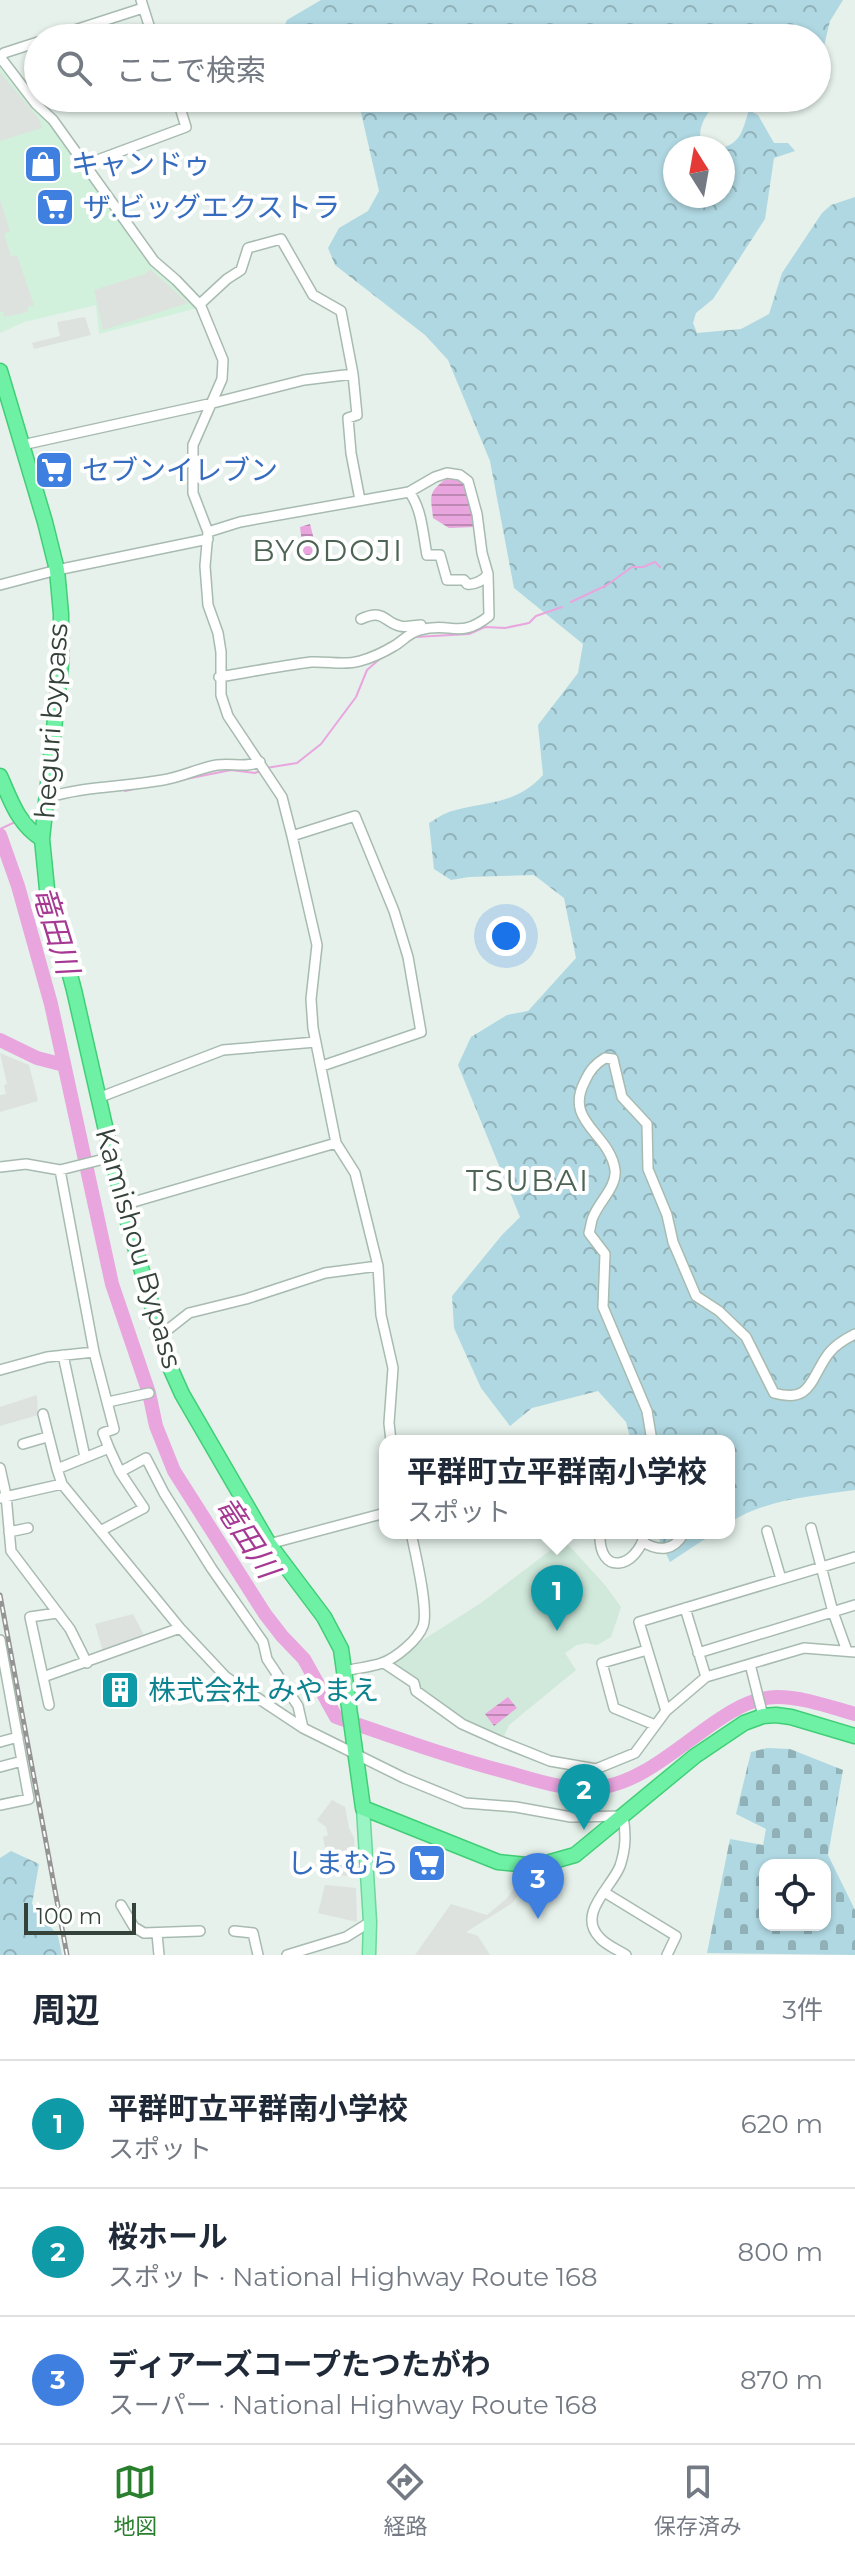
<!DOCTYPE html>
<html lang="ja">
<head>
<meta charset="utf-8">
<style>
	:root { --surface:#fff; --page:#f2f2f3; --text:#1f2937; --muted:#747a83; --line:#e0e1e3; --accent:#2a7f2f }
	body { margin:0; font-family:Montserrat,"Noto Sans JP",sans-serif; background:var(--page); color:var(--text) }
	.controls { position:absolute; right:24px; bottom:24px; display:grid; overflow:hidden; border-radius:16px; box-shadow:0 2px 6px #0004 }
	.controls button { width:72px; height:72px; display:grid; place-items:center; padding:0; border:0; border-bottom:2px solid var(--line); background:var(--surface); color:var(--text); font:40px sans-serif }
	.compass { position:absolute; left:663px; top:136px; width:72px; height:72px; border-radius:50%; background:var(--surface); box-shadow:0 2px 6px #0004; rotate:349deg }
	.scale { position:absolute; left:24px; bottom:20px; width:112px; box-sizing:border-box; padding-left:8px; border:4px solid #35423a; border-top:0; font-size:22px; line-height:28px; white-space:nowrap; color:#35423a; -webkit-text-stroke:6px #fff; paint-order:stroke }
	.you { position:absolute; left:506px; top:936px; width:28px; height:28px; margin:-20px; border:6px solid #fff; border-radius:50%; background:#1a73e8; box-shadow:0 0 0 12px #1a73e833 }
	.badge { display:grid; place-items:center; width:52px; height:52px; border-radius:50%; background:var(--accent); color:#fff; font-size:26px; font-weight:700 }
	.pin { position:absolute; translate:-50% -66px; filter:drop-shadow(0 2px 4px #0008) }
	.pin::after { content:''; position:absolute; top:42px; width:28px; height:24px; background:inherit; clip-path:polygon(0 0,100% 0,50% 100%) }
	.popup { position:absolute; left:379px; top:1435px; width:356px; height:104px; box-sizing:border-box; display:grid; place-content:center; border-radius:16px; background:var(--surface); filter:drop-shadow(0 2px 6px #0005); font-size:26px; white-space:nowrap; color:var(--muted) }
	.popup b { font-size:30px; color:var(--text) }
	.popup::after { content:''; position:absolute; left:50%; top:100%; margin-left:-16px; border:16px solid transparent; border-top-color:var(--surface) }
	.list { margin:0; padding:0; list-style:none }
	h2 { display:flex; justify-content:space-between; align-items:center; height:104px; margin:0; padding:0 32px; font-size:34px }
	h2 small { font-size:26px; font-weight:400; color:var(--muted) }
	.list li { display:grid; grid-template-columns:52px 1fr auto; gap:24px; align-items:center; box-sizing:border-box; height:128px; padding:0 32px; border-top:2px solid var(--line) }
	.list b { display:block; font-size:30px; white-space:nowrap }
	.list p { margin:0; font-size:26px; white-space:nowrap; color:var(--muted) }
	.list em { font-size:26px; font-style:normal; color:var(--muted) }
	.icon { flex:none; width:44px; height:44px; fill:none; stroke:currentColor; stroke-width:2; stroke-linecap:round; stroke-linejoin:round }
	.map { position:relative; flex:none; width:855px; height:1955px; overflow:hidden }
	.search { position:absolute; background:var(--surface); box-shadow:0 2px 6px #0004; left:24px; right:24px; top:24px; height:88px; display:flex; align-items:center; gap:20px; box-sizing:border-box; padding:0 28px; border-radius:44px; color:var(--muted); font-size:30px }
	.sheet { height:488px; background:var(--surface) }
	nav { display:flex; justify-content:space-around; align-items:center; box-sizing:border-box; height:112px; border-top:2px solid var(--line); background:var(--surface); font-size:22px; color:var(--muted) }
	nav a { display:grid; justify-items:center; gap:4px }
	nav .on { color:var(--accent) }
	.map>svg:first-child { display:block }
</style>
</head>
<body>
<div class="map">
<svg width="855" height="1955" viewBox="0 0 855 1955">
	<defs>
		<pattern id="forest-crowns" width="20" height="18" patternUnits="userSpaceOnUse" patternTransform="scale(2)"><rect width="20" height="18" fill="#b0d8e2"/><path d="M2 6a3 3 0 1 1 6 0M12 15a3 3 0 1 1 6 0" fill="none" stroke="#90b1b8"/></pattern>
		<pattern id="cemetery-stones" width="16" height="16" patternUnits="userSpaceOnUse" patternTransform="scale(2)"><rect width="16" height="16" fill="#b0d8e2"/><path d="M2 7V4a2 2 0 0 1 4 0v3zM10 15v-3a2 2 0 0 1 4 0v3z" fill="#90b1b8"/></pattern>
		<pattern id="water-rules" width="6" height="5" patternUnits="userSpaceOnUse" patternTransform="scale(2)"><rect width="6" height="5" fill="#e9a5de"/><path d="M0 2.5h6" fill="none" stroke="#be88b5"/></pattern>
	</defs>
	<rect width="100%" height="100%" fill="#e5f1ea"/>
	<!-- commercial -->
	<path fill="#d1f1dc" d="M0,64L51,123L140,250L197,308L99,334L96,305L24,322L0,333Z"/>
	<!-- education -->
	<path fill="#d0e9db" d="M564,1540L605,1585L621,1607L611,1637L597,1645L586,1643L577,1645L565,1653L576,1670L509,1725L503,1739L462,1721L420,1690L418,1681L390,1661L481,1603Z"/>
	<!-- forest -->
	<path fill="url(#forest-crowns)" d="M321,0H843L830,21L820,63L817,67V38H279L287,20Z
		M355,98H719C708,113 693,129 704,148H675V196H723V148H721C742,143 743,128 749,110L758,115L774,143H788L795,151L774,158L765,219L713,299L696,313L693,323L697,333L741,329L769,314L782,273L822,213L831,205L855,197V1490C813,1496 765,1499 729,1523V1441H631L626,1422L598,1391L532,1408L510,1426L481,1388L454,1328L452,1296L502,1235L520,1217L458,1065L471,1037L507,1015L528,1011L576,958L564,898L534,875L469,877L451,880L434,869L429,823C436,819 444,813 452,811C487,801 516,805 543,775L538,725L578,673L583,644L514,588L490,461L448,360L425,335L335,265L328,248L339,228L368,211L379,191L359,104Z
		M656,1533H714L670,1562Z
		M11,1851L39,1864L32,1904L58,1936L62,1955H0V1858Z"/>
	<!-- cemetery -->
	<path fill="url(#cemetery-stones)" fill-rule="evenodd" d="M767,1748L790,1749L843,1770L828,1855L855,1910V1955L707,1953L730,1839L763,1845L766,1829L736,1814L751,1752ZM765,1865H825V1925H765Z"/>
	<!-- parking -->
	<path fill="#dde2de" d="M0,72L40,120L42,128L0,141Z
		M0,200L10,231L4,234L11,256L17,255L34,305L27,307L28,312L4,317L3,311L0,312Z
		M150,269L188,303L103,330L94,290L145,274Z
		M85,317L91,335L34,349L32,343L60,336L57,322Z
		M0,1053L29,1065L38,1101L0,1112V1095L6,1094L4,1085L7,1084Z
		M37,1395L38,1415L0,1426V1407Z
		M133,1614L145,1637L103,1652L95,1624Z
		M332,1800L345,1807L349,1828L354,1838L357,1877L330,1874L323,1837L328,1835L326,1827L317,1820Z
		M521,1879L528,1884L511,1904L466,1932L478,1936L490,1955H415L451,1904L487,1915L506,1899Z
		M325,1885L356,1888L357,1922L318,1913Z"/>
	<!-- water -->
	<path fill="url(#water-rules)" d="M446,479L462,480L473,509L475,527L449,528L433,518C431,496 427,493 446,479Z
		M310,524L318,555L317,558L304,559L300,527Z
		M508,1697L517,1708L494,1726L485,1714Z"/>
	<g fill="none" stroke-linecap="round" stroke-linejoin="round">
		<!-- stream -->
		<path stroke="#e9a5de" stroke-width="2" d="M571,602L607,585L632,567H643L655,562L660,567
			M404,644L415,637L469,634L485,627L505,628L529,623L536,616L562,607
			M266,768L297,763L321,744L356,697L367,670L382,657
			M176,781L231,770L255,773L260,771
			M125,791L142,787
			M0,829L15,822"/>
		<!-- river -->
		<path stroke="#e9a5de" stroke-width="14" d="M0,835L18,886L51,1004L112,1284L149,1393L156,1426L174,1471L265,1614L282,1636L304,1659L336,1717C394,1737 451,1758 510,1773C538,1781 565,1790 594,1788C662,1784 718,1697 777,1697C803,1697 830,1707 855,1714
			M0,1040L37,1058L64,1065"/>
		<defs>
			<path id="minor" d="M141,0L153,38
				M50,38L143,8
				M0,57L36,104L53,120L154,261L176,280L200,305
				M0,57L4,53L38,42
				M84,165L186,127L177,98
				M22,445L213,403L304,380L353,374
				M409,492C422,508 423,535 427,555H440L447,580H464L467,584C475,585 484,580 488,574
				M360,500L351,453L348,418L357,415L353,374L341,311L313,295L281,239L248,248L241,270L227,279L200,304L223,360L222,379L193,445V493L208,532L205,566L208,605L218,633L221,652V695L228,716L282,797L292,836L317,945L311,999L313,1028L336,1143L355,1173L378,1266L381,1315L393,1368L389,1423L391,1441
				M208,532L240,522L409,492L435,477L447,473L460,475L468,481L477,514L482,553L488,574L489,616C459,640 451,621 420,630C408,633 403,641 394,646C384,652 371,658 360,661C343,666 328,661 311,662C280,666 250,672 219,677
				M0,585L57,570L208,539
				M361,619C385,608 384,623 400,626C406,628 415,625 421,625
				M46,798C84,786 124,787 163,780C182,777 199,768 217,765C233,763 245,768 260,762
				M292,836L355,816L394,911L408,957L421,1032L322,1066
				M98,1098L223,1050L316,1042
				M0,1167L26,1164L60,1170L112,1157
				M60,1170L94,1352L114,1429L103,1433L109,1448L57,1469L62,1484
				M123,1205L336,1143
				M161,1335L189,1313L246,1299L325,1273L378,1266
				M63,1355L85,1457
				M0,1370L47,1357L94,1352
				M108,1402L149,1393
				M43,1414L57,1469
				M652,1441L647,1411L603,1307L605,1254L589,1233C591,1227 591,1220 594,1215C600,1201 617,1186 615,1170C610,1133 563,1122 585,1081C590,1070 595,1064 605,1058L613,1059L622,1097L647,1124L648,1169L667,1215L673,1242L696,1296L719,1311L746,1337L774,1393C812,1404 810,1378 829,1353C836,1344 845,1339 855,1334
				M23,1444L47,1437
				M0,1468L6,1495L11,1551L70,1629L87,1663
				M120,1472L146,1458L164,1493L212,1569L263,1642L267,1659L298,1706L303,1728
				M0,1498L62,1484L180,1628L226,1677L303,1728L404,1778L465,1803L516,1807L571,1817L623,1816C626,1834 626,1848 620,1866C612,1887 576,1914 600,1938C606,1945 618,1950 626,1955
				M811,1528L833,1612L847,1651
				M102,1530L144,1508L120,1472L109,1448
				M767,1531L781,1579
				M9,1532L28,1528
				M600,1533C598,1577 637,1569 645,1533
				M643,1542C659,1552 674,1551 684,1533
				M269,1544L385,1513
				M855,1557L639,1622L666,1711L706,1677L804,1648L855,1652
				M685,1608L706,1677
				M0,1640L22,1761L0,1767
				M647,1650L602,1663L614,1708L655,1725
				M698,1653L855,1605
				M384,1663L414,1683L416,1691L462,1724L500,1741L550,1761L596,1769L635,1753L666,1711
				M750,1664L763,1716
				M345,1671C357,1668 371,1667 382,1663C396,1658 418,1640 423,1626C429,1609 415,1552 411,1533
				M43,1677L180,1628
				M49,1705L30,1617L57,1613
				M0,1742L18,1737
				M0,1805L29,1799L22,1761
				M604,1892L676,1936L667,1955
				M121,1905L134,1927L144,1933L200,1931
				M234,1931L253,1933L258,1955
				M157,1934L159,1955
				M287,1955L346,1937L370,1922"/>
			<path id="major" d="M363,1808L370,1922L369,1955"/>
			<path id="highway" d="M0,371L45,522L57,570L61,614V664L42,839L47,889L74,990L123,1205L169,1365L182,1394L269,1544L324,1617L341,1649L363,1808L498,1862L536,1866L575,1855L695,1756L744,1723L763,1716L776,1715L791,1717L855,1736
				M0,776C11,801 18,824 42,839"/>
		</defs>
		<!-- minor casing -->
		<use href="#minor" stroke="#a8bbb0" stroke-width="12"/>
		<!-- major casing -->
		<use href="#major" stroke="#6bd99c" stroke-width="15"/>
		<!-- highway casing -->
		<use href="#highway" stroke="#40cf77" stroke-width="17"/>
		<!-- minor -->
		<use href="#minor" stroke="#fff" stroke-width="9"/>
		<!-- major -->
		<use href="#major" stroke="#99f5c4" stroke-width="12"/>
		<!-- highway -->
		<use href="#highway" stroke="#6ff1a5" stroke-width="14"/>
		<defs>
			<path id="rail" d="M0,1595L67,1955"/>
		</defs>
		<!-- rail casing -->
		<use href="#rail" stroke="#949494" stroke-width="5"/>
		<!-- rail -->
		<use href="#rail" stroke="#fff" stroke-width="2" stroke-dasharray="6" stroke-linecap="butt"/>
	</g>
	<!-- icons -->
	<defs>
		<symbol id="shop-square" viewBox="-11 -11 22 22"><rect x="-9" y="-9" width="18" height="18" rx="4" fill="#3f7fe0" stroke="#fff"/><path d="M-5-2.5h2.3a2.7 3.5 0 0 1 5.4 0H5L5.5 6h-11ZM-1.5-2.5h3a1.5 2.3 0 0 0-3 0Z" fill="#fff"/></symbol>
		<symbol id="supermarket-square" viewBox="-11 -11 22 22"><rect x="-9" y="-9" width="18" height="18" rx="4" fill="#3f7fe0" stroke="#fff"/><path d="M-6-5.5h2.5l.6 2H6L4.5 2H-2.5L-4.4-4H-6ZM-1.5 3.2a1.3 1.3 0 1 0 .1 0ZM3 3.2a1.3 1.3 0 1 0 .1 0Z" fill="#fff"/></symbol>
		<symbol id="building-square" viewBox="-11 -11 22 22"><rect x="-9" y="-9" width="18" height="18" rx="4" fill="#0f9aa8" stroke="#fff"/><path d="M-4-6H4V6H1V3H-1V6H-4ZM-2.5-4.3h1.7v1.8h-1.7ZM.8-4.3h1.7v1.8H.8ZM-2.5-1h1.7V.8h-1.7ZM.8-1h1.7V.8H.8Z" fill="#fff"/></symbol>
	</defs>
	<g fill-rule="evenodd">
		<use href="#shop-square" x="21" y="142" width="44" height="44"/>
		<use href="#supermarket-square" x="33" y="185" width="44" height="44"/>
		<use href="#supermarket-square" x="32" y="448" width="44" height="44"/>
		<use href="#building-square" x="98" y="1668" width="44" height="44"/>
		<use href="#supermarket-square" x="405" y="1841" width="44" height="44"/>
	</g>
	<g text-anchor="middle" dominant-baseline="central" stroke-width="8" stroke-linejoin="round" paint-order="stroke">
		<!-- shop labels -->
		<g font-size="28" fill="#366cbe" stroke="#fff" text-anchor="start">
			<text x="71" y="164">キャンドゥ</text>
			<text x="83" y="207">ザ.ビッグエクストラ</text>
			<text x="82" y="470">セブンイレブン</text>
			<text x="399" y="1863" text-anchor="end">しまむら</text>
		</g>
		<!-- street labels -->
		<g font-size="28" fill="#35423a" stroke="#fff">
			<text transform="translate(51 721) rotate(-86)">heguri bypass</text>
			<text transform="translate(139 1248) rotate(74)">Kamishou Bypass</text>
		</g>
		<!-- culture labels -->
		<g font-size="28" fill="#0d838f" stroke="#fff" text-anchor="start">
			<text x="148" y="1690">株式会社 みやまえ</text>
		</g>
		<!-- neighbourhood labels -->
		<g font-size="30" letter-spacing="2" fill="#4d6455" stroke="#fff">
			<text x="328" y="550">BYODOJI</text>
			<text x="528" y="1180">TSUBAI</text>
		</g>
		<!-- water labels -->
		<g font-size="30" font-style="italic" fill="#a53892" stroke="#fff">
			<text transform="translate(56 930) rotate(73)">竜田川</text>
			<text transform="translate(247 1537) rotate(57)">竜田川</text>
		</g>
	</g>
</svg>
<div class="controls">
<button><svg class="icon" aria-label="locate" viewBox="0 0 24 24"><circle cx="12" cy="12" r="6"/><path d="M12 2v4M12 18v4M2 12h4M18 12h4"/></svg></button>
</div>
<svg class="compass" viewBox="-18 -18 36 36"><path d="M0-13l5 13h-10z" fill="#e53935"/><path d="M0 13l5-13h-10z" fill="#747a83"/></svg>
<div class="scale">100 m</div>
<div class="you"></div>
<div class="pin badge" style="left:557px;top:1631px;background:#0f9aa8">1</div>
<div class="popup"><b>平群町立平群南小学校</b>スポット</div>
<div class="pin badge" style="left:584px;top:1830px;background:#0f9aa8">2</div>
<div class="pin badge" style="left:538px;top:1919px;background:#3f7fe0">3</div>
<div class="search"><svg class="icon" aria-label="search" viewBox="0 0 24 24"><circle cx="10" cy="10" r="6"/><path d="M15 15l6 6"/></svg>ここで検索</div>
</div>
<section class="sheet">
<h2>周辺<small>3件</small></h2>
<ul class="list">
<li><span class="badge" style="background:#0f9aa8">1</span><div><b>平群町立平群南小学校</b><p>スポット</p></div><em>620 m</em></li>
<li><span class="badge" style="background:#0f9aa8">2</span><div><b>桜ホール</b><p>スポット · National Highway Route 168</p></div><em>800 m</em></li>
<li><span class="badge" style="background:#3f7fe0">3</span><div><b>ディアーズコープたつたがわ</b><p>スーパー · National Highway Route 168</p></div><em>870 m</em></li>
</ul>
</section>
<nav>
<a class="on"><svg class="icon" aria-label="map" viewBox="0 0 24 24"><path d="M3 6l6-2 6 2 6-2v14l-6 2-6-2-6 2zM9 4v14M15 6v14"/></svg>地図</a>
<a><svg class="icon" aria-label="directions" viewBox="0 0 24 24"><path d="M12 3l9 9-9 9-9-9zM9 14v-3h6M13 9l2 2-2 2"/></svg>経路</a>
<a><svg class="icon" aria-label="saved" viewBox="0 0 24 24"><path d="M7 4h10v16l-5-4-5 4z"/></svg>保存済み</a>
</nav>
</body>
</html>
